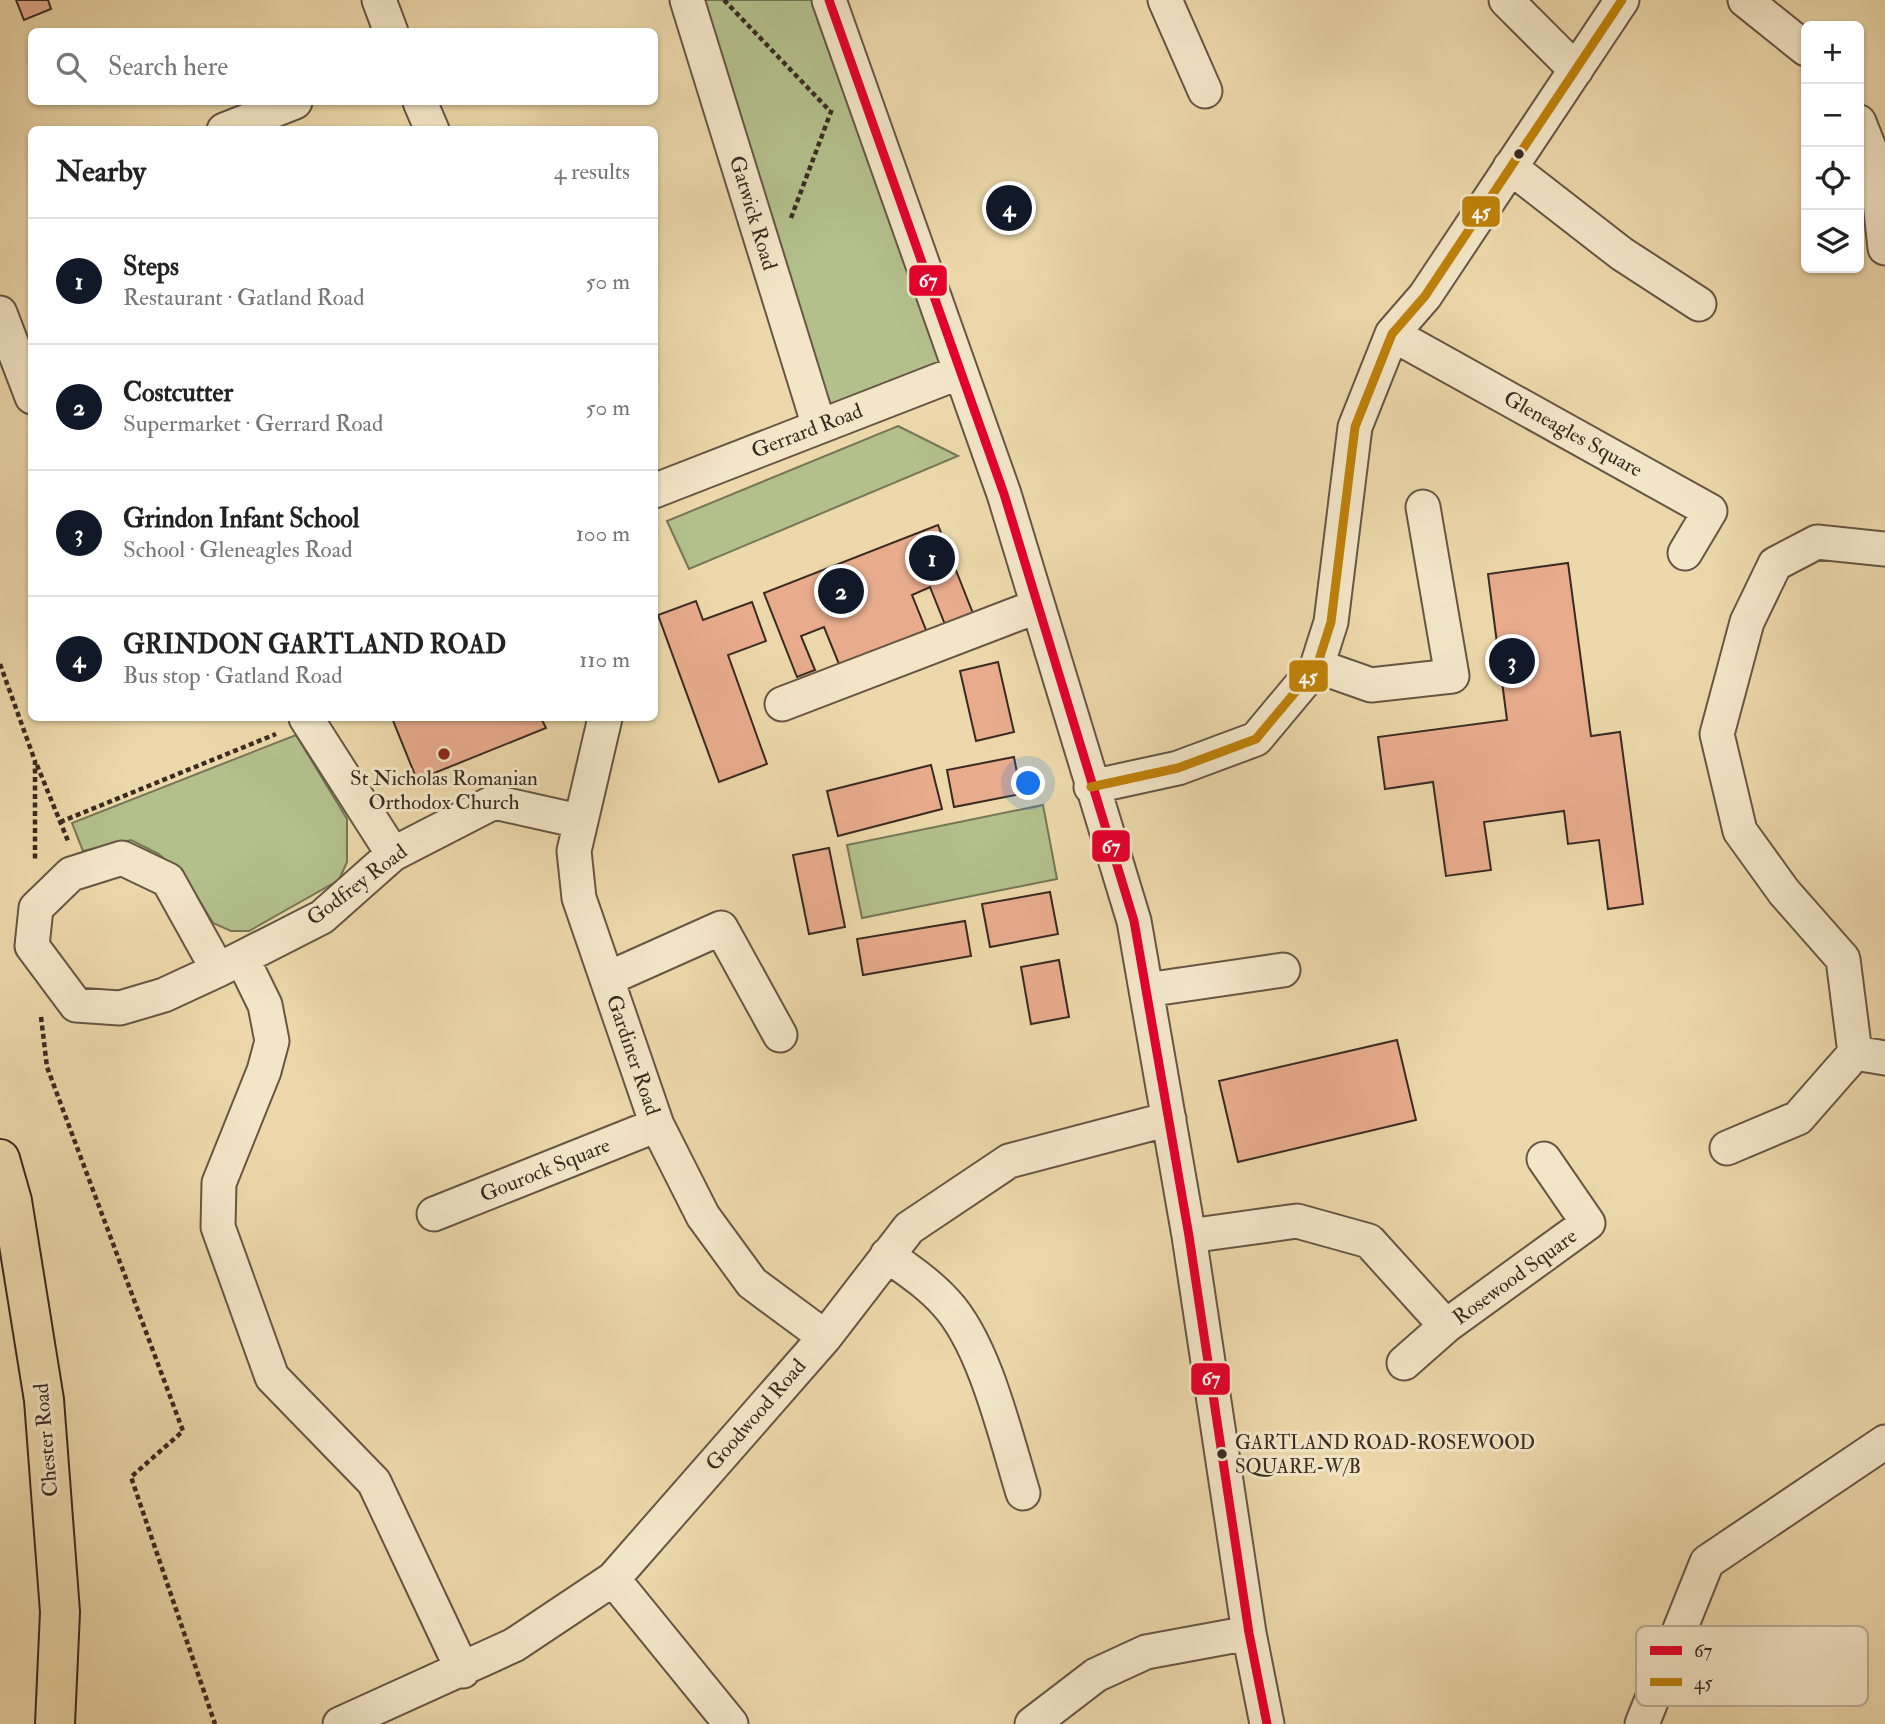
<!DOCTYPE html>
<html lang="en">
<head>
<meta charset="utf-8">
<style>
	:root { --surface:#fff; --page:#f2f2f2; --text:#222; --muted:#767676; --line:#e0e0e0; --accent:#111827 }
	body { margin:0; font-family:"IM FELL Double Pica",serif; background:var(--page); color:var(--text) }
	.controls { position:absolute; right:21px; top:21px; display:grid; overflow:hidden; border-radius:10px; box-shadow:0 2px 5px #0004 }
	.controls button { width:63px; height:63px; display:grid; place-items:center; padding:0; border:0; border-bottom:2px solid var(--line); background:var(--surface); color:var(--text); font:35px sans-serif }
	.you { position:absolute; left:1029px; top:784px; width:24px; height:24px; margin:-18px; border:5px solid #fff; border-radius:50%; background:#1a73e8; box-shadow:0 0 0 10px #1a73e833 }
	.badge { display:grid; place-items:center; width:46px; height:46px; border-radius:50%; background:var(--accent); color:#fff; font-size:23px; font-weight:700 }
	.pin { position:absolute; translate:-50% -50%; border:4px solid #fff; box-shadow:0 2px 7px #0006 }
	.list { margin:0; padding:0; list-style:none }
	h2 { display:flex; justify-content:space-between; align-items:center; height:91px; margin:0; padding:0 28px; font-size:30px }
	h2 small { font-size:23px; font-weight:400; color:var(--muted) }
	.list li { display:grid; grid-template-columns:46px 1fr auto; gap:21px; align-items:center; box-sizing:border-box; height:126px; padding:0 28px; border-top:2px solid var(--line) }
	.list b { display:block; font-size:26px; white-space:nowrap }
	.list p { margin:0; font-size:23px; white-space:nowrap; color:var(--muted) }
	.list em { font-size:23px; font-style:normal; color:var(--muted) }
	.icon { flex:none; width:38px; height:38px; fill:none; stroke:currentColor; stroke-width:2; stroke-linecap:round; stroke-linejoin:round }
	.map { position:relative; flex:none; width:1885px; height:1724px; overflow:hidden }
	.search { position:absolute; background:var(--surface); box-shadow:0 2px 5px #0004; left:28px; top:28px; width:630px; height:77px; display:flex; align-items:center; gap:18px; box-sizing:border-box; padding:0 24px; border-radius:10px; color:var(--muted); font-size:26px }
	.panel { position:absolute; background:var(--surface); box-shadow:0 2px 5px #0004; left:28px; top:126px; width:630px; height:595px; border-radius:10px }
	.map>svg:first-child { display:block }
</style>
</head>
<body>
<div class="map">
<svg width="1885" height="1724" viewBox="0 0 1885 1724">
	<rect width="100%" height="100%" fill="#ecd8aa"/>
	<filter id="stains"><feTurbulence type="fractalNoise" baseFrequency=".00286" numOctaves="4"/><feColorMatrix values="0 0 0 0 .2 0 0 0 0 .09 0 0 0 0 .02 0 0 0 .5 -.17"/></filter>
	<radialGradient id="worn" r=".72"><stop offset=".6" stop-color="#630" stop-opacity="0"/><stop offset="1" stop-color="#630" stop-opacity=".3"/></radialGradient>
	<!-- green -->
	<path fill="#b3c08c" stroke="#767658" stroke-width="2" d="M687,0H829L960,372L819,426Z
		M898,426L958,456L689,569L667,521Z
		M296,735L347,819V862L339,880L249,931H231L213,923L186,878L159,854L131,840L83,851L72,823Z
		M1043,805L1057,879L862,918L847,845Z"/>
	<!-- building -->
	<path fill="#e8ac8d" stroke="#392b23" stroke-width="2" d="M16,0H48L51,9L24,20Z
		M938,525L974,616L946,627L930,587L912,595L928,635L841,669L824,627L801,636L815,670L797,677L764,593Z
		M1568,563L1591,736L1620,732L1643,904L1608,909L1599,840L1568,844L1564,811L1484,822L1491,870L1446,876L1433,782L1385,789L1378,737L1507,720L1488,574Z
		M696,601L703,620L752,602L766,641L728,655L767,764L719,782L658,615Z
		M998,662L1014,732L976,741L960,671Z
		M392,718H541L546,728L417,780Z
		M1014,757L1021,794L954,807L947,770Z
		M931,765L942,809L838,836L827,791Z
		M829,848L845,927L809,934L793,855Z
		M1050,892L1058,934L990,947L982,904Z
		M965,921L971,956L863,975L857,939Z
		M1059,960L1069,1017L1031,1024L1021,967Z
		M1397,1040L1416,1120L1238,1162L1219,1081Z"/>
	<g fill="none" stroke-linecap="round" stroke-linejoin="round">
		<defs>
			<path id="minor" d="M379,0L391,32
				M687,0L819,426
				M829,0L1004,494L1134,921L1189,1236L1249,1633L1267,1724
				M1165,0L1205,91
				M1506,0L1576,70
				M1745,0L1806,49
				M420,102L432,130
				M1859,122L1876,165L1885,248
				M224,130L295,102
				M1510,167L1622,254L1699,304
				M0,313L32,397
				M1392,334L1710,511L1685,553
				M654,491L960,372
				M1317,666L1371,685L1452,676L1423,507
				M782,704L1038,606
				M306,718L393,854
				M605,718L574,851L579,898L657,1125L703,1216L752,1283L825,1337
				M1091,787L1178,768L1256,739L1317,666L1331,622L1355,427L1392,334L1425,296L1622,0
				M242,958L265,1005L272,1041L264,1071L219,1183L218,1227L272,1377L374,1482L463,1671
				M218,970L168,880L122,858L71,874L36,908L32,946L76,1005L120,1008L164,995L218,970L322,917L393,854L494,802L579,821
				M607,979L721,928L780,1035
				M1146,990L1283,970
				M1855,1053L1885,1058
				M1727,1148L1798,1118L1855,1053L1843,959L1784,892L1740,831L1717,734L1747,622L1775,564L1817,542L1885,549
				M434,1214L657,1125
				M1189,1236L1297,1221L1369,1241L1446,1326
				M887,1255C908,1270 929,1284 946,1303C985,1345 1006,1438 1023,1493
				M1404,1363L1446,1326L1588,1223L1544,1159
				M613,1579L731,1724
				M340,1724L514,1645L613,1579L825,1337L909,1228L1009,1161L1169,1119
				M1032,1724L1096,1675L1146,1652L1249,1633
				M1642,1724L1707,1562L1885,1442"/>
			<path id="major" d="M0,1159L12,1201L44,1400L60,1612L55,1724"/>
		</defs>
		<!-- minor casing -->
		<use href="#minor" stroke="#665645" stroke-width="37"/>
		<!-- major casing -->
		<use href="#major" stroke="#392b23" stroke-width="42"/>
		<!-- path -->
		<path stroke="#392b23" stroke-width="4.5" stroke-dasharray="5 3.5" stroke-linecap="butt" d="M724,0L829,110
			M791,218L832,109
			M0,664L35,761V860
			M37,765L68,841
			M60,822L276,734
			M41,1017L47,1067L183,1431L131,1477L215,1724"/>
		<!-- minor -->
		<use href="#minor" stroke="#f3e6c8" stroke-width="33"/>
		<!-- major -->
		<use href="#major" stroke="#ecd8aa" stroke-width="38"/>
		<defs>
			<path id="bus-1" d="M829,0L1004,494L1134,921L1189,1236L1249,1633L1267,1724"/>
			<path id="bus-2" d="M1091,787L1178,768L1256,739L1317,666L1331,622L1355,427L1392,334L1425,296L1622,0"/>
		</defs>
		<!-- bus-1 casing -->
		<use href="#bus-1" stroke="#f3e6c8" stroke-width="14"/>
		<!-- bus-2 casing -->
		<use href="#bus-2" stroke="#f3e6c8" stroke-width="14"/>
		<!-- bus-1 -->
		<use href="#bus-1" stroke="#e4002b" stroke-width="9"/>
		<!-- bus-2 -->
		<use href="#bus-2" stroke="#be810a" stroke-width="9"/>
	</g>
	<!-- markers -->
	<g fill="#392b23" stroke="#f3e6c8" stroke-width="2.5">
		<circle cx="1519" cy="154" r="6"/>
		<circle cx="1222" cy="1454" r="6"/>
	</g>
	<circle fill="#8f2418" stroke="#f3e6c8" stroke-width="2.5" cx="444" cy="754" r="7"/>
	<g text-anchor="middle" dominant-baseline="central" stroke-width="6" stroke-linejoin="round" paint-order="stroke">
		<!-- bus labels -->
		<g font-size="19" fill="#392b23" stroke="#f3e6c8" text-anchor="start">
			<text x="1235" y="1443">GARTLAND ROAD-ROSEWOOD<tspan x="1235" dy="24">SQUARE-W/B</tspan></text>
		</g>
		<!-- street labels -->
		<g font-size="21" fill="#392b23" stroke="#f3e6c8">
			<text transform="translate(753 213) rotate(73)">Gatwick Road</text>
			<text transform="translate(807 431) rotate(-21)">Gerrard Road</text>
			<text transform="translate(1573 434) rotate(29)">Gleneagles Square</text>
			<text transform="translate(357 885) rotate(-37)">Godfrey Road</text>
			<text transform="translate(633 1055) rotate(71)">Gardiner Road</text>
			<text transform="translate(545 1170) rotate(-22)">Gourock Square</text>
			<text transform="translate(1515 1277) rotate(-36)">Rosewood Square</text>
			<text transform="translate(756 1415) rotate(-49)">Goodwood Road</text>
			<text transform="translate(46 1440) rotate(-95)">Chester Road</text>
		</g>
		<!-- poi labels -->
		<g font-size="21" fill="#392b23" stroke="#f3e6c8">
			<text x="444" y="778">St Nicholas Romanian<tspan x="444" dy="24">Orthodox Church</tspan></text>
		</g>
	</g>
	<!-- legend -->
	<rect x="1636" y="1626" width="232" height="80" rx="10" fill="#f3e6c8" stroke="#bbae96" stroke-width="2"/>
	<rect x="1650" y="1646" width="32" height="9" fill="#e4002b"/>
	<rect x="1650" y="1678" width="32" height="8" fill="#be810a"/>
	<g font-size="19" fill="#392b23">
		<text x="1694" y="1657">67</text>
		<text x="1694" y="1689">45</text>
	</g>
	<g stroke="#f3e6c8" stroke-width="2.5">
		<rect x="1461" y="195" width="40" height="33" rx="7" fill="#be810a"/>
		<rect x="908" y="264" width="40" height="33" rx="7" fill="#e4002b"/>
		<rect x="1288" y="659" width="41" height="34" rx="7" fill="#be810a"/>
		<rect x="1091" y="829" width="40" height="34" rx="7" fill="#e4002b"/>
		<rect x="1190" y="1362" width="41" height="34" rx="7" fill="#e4002b"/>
	</g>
	<g font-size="19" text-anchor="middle" font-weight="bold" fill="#fff">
		<text x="1481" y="218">45</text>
		<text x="928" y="287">67</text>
		<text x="1308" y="683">45</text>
		<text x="1111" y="853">67</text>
		<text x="1211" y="1385">67</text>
	</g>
	<rect width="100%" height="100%" filter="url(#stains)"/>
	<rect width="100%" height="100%" fill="url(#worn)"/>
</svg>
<div class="controls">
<button>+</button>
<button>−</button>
<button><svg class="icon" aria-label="locate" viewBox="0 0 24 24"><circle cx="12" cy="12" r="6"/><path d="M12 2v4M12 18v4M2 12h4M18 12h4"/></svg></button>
<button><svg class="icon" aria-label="layers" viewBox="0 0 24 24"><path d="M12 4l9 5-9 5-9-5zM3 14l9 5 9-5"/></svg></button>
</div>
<div class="you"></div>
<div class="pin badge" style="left:932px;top:558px">1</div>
<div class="pin badge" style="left:841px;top:591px">2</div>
<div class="pin badge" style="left:1512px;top:661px">3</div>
<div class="pin badge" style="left:1009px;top:208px">4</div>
<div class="search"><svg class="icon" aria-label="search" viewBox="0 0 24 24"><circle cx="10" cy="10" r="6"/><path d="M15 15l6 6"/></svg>Search here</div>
<section class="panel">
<h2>Nearby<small>4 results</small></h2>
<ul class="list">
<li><span class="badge">1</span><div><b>Steps</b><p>Restaurant · Gatland Road</p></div><em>50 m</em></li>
<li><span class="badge">2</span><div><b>Costcutter</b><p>Supermarket · Gerrard Road</p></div><em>50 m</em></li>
<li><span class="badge">3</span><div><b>Grindon Infant School</b><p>School · Gleneagles Road</p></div><em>100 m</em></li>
<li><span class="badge">4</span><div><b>GRINDON GARTLAND ROAD</b><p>Bus stop · Gatland Road</p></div><em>110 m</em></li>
</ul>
</section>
</div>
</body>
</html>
